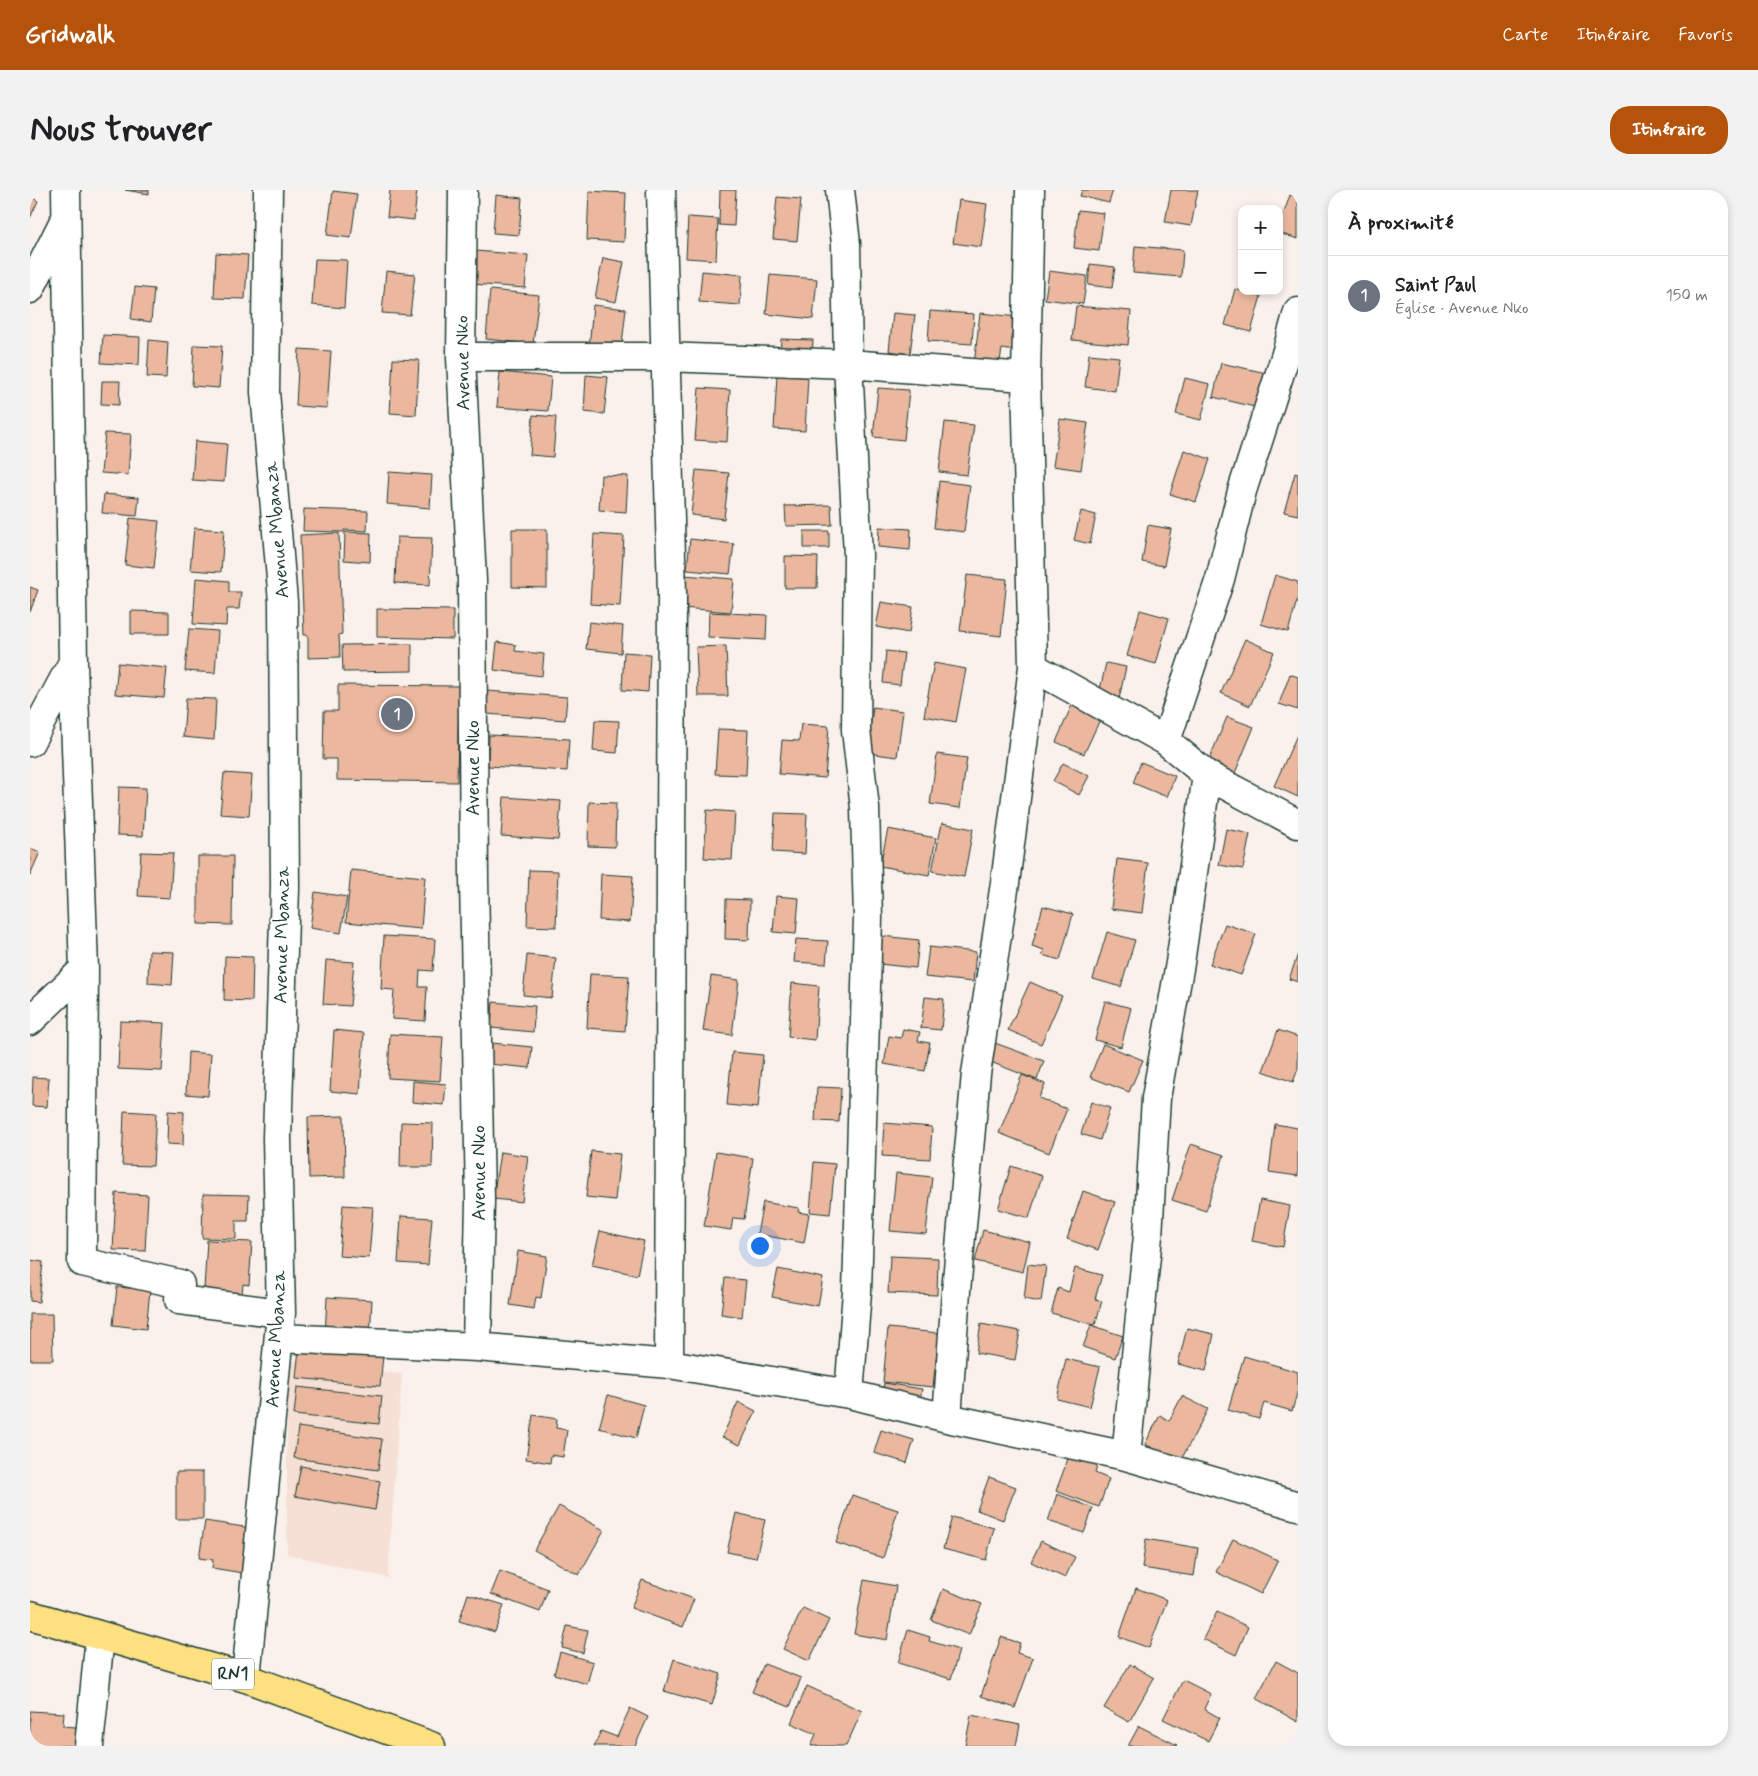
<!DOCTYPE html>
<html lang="fr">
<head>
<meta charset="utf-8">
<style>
	:root { --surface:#fff; --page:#f2f2f2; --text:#202124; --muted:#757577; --line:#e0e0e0; --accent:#b45309 }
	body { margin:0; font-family:Mynerve,sans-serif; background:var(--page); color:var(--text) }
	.controls { position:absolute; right:15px; top:15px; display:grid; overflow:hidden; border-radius:10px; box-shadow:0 2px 8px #0003 }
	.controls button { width:45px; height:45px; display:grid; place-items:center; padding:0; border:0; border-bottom:1px solid var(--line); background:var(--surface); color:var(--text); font:25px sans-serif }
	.you { position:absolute; left:729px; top:1055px; width:18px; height:18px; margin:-12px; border:4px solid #fff; border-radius:50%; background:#1a73e8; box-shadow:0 0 0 8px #1a73e833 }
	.badge { display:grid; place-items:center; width:32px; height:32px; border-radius:50%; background:var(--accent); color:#fff; font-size:16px; font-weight:700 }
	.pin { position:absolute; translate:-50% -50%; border:2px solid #fff; box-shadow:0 1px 5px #0006 }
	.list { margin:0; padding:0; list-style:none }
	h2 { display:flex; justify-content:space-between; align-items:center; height:65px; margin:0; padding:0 20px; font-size:21px }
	h2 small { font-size:16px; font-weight:400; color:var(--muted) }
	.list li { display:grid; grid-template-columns:32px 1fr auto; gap:15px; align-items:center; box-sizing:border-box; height:80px; padding:0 20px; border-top:1px solid var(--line) }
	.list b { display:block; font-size:19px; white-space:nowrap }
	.list p { margin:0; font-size:16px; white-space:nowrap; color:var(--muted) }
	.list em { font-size:16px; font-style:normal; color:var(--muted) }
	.map { position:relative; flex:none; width:1268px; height:1556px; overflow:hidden; border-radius:20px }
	header { display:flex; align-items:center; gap:30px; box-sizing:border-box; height:70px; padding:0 25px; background:var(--accent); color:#fff }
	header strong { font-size:24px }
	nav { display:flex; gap:28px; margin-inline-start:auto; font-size:18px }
	.intro { display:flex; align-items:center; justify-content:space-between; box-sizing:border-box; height:120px; padding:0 30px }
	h1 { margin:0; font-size:35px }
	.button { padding:12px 22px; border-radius:20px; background:var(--accent); color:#fff; font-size:18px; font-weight:700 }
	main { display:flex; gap:30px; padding:0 30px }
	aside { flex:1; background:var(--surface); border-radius:20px; box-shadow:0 2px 8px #0003 }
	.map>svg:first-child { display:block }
</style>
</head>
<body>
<header>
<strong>Gridwalk</strong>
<nav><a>Carte</a><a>Itinéraire</a><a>Favoris</a></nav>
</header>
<div class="intro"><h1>Nous trouver</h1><a class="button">Itinéraire</a></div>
<main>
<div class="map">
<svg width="1268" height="1556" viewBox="0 0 1268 1556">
	<rect width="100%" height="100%" fill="#fbf1ec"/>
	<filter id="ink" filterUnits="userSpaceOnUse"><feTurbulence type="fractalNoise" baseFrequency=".02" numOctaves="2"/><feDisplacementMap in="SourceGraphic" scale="10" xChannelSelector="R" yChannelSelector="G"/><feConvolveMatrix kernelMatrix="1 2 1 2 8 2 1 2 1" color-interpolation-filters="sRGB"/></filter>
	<g filter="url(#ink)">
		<!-- built -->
		<path fill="#f6e0d5" d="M257,1170L372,1184L358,1388L257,1364Z"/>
		<!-- building -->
		<path fill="#ebb79e" stroke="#1f3d34" d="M95,0H119V4Z
			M360,0H387L384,30L357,27Z
			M690,0H706L704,36L689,35Z
			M1052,0H1083L1079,13L1050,6Z
			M1141,0H1168L1161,36L1135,32Z
			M303,1L327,4L321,48L297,45Z
			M559,1L596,3L594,52L557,50Z
			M466,5L492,8L489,45L463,43Z
			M1260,5L1268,7V49L1249,43V37Z
			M0,7L8,11L0,28Z
			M747,7L771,9L767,51L743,49Z
			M929,10L957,14L951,57L923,53Z
			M1048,20L1074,23L1069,61L1044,58Z
			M658,27L688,29L686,70L656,68Z
			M1105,56L1153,60L1151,87L1103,83Z
			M445,61L498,65L495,98L442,94Z
			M186,63L218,65L215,109L184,108Z
			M573,68L594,72L586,112L565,108Z
			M285,69L317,70L314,118L282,115Z
			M1060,74L1085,77L1082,98L1058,95Z
			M356,81L385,84L380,125L352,123Z
			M672,81L712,85L710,115L669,112Z
			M1019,81L1057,86L1053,114L1015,109Z
			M740,85L787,89L783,129L736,124Z
			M105,97L124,99L121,132L101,129Z
			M1205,99L1231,106L1221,142L1195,135Z
			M460,100L509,105L503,154L456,149Z
			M563,115L596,119L591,163L559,159Z
			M1046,116L1101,121L1098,155L1042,150Z
			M900,121L944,124L942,154L898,151Z
			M863,123L885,125L880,164L859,161Z
			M950,123L988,127L985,161L972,159L969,177L944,175Z
			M73,145L110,147L109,175L71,173Z
			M751,149L783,150L782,169L750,168Z
			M119,150L138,152L136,188L117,187Z
			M164,155L192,156L189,198L162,196Z
			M269,159L301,161L297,218L266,216Z
			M1059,164L1089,167L1085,201L1055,197Z
			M363,169L389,170L386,225L360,223Z
			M1191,173L1241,184L1233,219L1183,207Z
			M470,182L521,187L518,221L467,217Z
			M556,185L578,187L574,224L554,222Z
			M747,185L778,187L775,241L744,239Z
			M1155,188L1180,194L1171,230L1146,224Z
			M72,191H90L89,215L71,214Z
			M669,198L700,200L697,252L665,250Z
			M848,198L879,200L874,250L843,247Z
			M503,225L526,227L523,267L500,265Z
			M1030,229L1058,233L1051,280L1023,276Z
			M915,232L944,235L937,285L909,282Z
			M75,243L101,244L98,285L71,283Z
			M165,251L197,254L194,292L162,290Z
			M1154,260L1180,269L1166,312L1140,304Z
			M666,280L699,283L694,329L661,325Z
			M359,282L402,285L400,318L357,314Z
			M1265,283L1268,284V325L1254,322Z
			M571,285L598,286L596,322L569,320Z
			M909,291L940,295L934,342L904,338Z
			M74,304L109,307L107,326L72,323Z
			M801,315L802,335L756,336L755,316Z
			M274,319L338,321L337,341L314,340V342L273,341Z
			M1051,321L1066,325L1060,354L1044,350Z
			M100,328L129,331L124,378L95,375Z
			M1118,335L1141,339L1134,376L1112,372Z
			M849,337L881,339L880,360L848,357Z
			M164,338L194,340L191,382L160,380Z
			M482,339H517V398L482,397Z
			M774,341H799V358H774Z
			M315,342L341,343L340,372L314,370Z
			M309,343L312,444L309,445L310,467L278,468V445H274L270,345Z
			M564,344L594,346L590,416L560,414Z
			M367,347L402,348L400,395L365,393Z
			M660,349L704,354L700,384L657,380Z
			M755,366L788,367L787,398H755Z
			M654,385L704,389L701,422L651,418Z
			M937,385L977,389L971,446L930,441Z
			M1245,385L1268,392V407L1258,442L1231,434Z
			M166,388L199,391V402H211L209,419H197L196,436L163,434Z
			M0,397L8,400L0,422Z
			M851,412L883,417L879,443L846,437Z
			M347,419L423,420V449L347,447Z
			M1110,420L1139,428L1126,474L1097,466Z
			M101,421L139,422V444H101Z
			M679,422L737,425L736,450L678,447Z
			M559,432L593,436L591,463L556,459Z
			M159,439L188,441L185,483L155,481Z
			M1215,449L1244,462L1220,516L1191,503Z
			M467,452L486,455L485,461L514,464L512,486L464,480Z
			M382,454V481L313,482L312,455Z
			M696,456L698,506H668L666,457Z
			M856,461L874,463L870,495L853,493Z
			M594,462L620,464L618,502L592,500Z
			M88,473L137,478L134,508L85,504Z
			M904,473L936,479L926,532L894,526Z
			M1076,473L1096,477L1089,509L1069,504Z
			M1260,484L1268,487V520L1249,514Z
			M308,495L429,496L427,592L307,590V569H293L294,521H308Z
			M457,501L537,507L535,530L456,524Z
			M156,508L186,509L184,550L153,547Z
			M1044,510L1073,523L1054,564L1026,552Z
			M843,517L873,521L867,567L837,563Z
			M1197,527L1224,537L1205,583L1178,572Z
			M565,530L589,531L587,563L563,561Z
			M771,534L799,536L795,588L749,584L752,550L769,551Z
			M688,539L718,540L716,585L685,584Z
			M459,545L539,549L537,581L458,576Z
			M1267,545L1268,546V607L1244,596Z
			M907,564L937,568L930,618L900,614Z
			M1111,572L1145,586L1137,607L1103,593Z
			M1033,573L1059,586L1049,605L1023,591Z
			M194,583L222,585L219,626L190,624Z
			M89,597L116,598L113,646L87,645Z
			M474,607L531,611L528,650L471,646Z
			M559,612L586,613L585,657L558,656Z
			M677,620L705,622L702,670L674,668Z
			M745,623L777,624L775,664L743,662Z
			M912,633L943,639L934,687L902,681Z
			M858,639L906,648L899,685L850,676Z
			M1196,639L1220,644L1213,679L1189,675Z
			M0,658L10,662L0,685Z
			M111,662L143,663L140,708L108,706Z
			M168,666H203L202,735L168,734Z
			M1087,669L1118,673L1112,723L1081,719Z
			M321,680L395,687L391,739L316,732Z
			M499,680L528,681L526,737L497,736Z
			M571,684L603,686L600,732L569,730Z
			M285,702L317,707L311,743L280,738Z
			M746,706L769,708L766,744L743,742Z
			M696,709L720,710L719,750L695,749Z
			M1013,716L1043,724L1030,770L1012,765L1014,760L1002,756Z
			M1195,734L1226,744L1211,785L1180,774Z
			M1077,742L1105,750L1091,797L1063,789Z
			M354,746L405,749L403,781L390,780L389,797H397L395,831L362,829L364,800L351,799Z
			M852,746L889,750L886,778L849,774Z
			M766,749L798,751L796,774L764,772Z
			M899,757L946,762L943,792L895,787Z
			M119,761L144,762L142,795L118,793Z
			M1268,764V792L1259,789Z
			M497,765L526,768L522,808L493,805Z
			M195,766L223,767L222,811L194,810Z
			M296,770L324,772L320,816L293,814Z
			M560,784L599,786L595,841L557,838Z
			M681,786L709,790L702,845L673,841Z
			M1000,792L1032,806L1011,854L978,840Z
			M762,793L789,796L785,850L758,847Z
			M895,807L914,809L911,840L891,838Z
			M1075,811L1101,818L1091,857L1065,850Z
			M463,812L505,816L503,842L461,838Z
			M90,831L135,833L132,881L88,879Z
			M873,839L890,842L888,851L900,853L895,881L854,874L859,846L871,848Z
			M304,840L334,843L330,904L300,901Z
			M1248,840L1268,847V879L1263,892L1233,881Z
			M360,844L413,847L410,891L358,888Z
			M462,853L502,857L500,878L459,874Z
			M965,853L1014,871L1007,890L958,871Z
			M1073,854L1113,870L1099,902L1060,887Z
			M158,862L181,864L178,906L156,904Z
			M702,862L733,865L728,918L697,915Z
			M992,885L1015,894L1009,908L1037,919L1019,963L969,943Z
			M3,887L19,888L17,917L2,916Z
			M383,891L416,894L414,915L382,912Z
			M787,897L811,898L809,932L785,931Z
			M1061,912L1080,918L1070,950L1051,944Z
			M94,921L126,923L123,976L92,975Z
			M138,921L154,922L153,955L137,954Z
			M314,926L315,987L279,988L278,927Z
			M371,932L403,933L402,977H370Z
			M854,933L902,937L900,969L852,966Z
			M1245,934L1268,938V986L1239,982Z
			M1161,954L1194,965L1176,1021L1142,1010Z
			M561,961L590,964L585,1010L556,1007Z
			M470,962L498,966L492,1012L463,1009Z
			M686,962L723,968L714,1029L703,1028L701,1040L674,1036Z
			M784,972L805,974L800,1024L780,1022Z
			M981,976L1012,986L999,1028L968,1019Z
			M866,983L902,987L896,1044L860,1041Z
			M1053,1001L1085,1012L1068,1060L1037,1049Z
			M86,1003L118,1005L115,1061L83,1060Z
			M173,1004L219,1005L218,1031H206V1049L172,1048Z
			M1230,1010L1260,1016L1253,1057L1222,1051Z
			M733,1012L769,1018L768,1022L779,1024L774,1053L727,1044Z
			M313,1015L343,1017L339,1068L309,1066Z
			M371,1026L402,1028L398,1075L368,1073Z
			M953,1040L1000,1052L993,1082L945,1071Z
			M570,1041L614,1051L607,1085L562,1075Z
			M177,1050L222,1052L219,1095L213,1094L211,1114L180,1112L181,1100L174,1099Z
			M488,1061L517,1066L511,1108L506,1107L504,1119L480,1115Z
			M860,1066L908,1068L907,1105L858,1103Z
			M0,1070L13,1072L9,1112L0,1111Z
			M998,1074L1016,1076L1011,1112L994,1109Z
			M1045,1078L1072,1085L1065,1109L1072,1111L1065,1135L1021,1123L1028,1098L1039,1102Z
			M748,1079L793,1088L788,1116L742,1107Z
			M695,1088L716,1090L712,1127L691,1124Z
			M87,1097L120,1100L116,1139L83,1135Z
			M297,1107L342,1110L340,1148L295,1146Z
			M0,1124H22L23,1170H0Z
			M951,1134L990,1141L985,1170L946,1163Z
			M1061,1135L1093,1146L1085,1168L1053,1157Z
			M858,1138L909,1143L903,1197L853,1192Z
			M1157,1138L1184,1144L1176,1181L1148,1174Z
			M269,1159L353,1166L350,1196L266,1188Z
			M1214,1166L1268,1182V1200L1262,1221L1234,1213L1229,1229L1198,1220Z
			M1036,1169L1070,1177L1060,1217L1027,1209Z
			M854,1193L892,1199L889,1216L851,1210Z
			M267,1197L352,1206L349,1234L264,1225Z
			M578,1205L614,1215L606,1248L569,1238Z
			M1152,1206L1178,1219L1150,1272L1115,1254L1130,1225L1139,1231Z
			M708,1212L726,1221L710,1255L692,1247Z
			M503,1225L527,1229L526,1238L537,1240L533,1267L521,1265L520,1273L496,1269Z
			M268,1237L352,1249L348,1280L264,1268Z
			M851,1240L884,1250L877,1273L844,1263Z
			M1042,1258L1070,1268L1065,1283L1079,1289L1069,1317L1026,1301Z
			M271,1276L350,1291L345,1320L265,1306Z
			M146,1282H173V1329H146Z
			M959,1287L986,1297L973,1330L947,1320Z
			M1027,1304L1063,1318L1054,1343L1018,1331Z
			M822,1305L868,1320L853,1368L806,1353Z
			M529,1316L574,1340L549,1385L504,1360Z
			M706,1323L735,1330L726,1368L697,1362Z
			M922,1327L964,1338L956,1370L913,1359Z
			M175,1331L227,1339L219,1384L182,1378L183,1370L169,1368Z
			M1116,1349L1168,1358L1164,1386L1112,1378Z
			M1203,1349L1248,1370L1231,1404L1186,1382Z
			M1011,1351L1045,1367L1035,1388L1001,1372Z
			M470,1381L518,1399L510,1422L461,1404Z
			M612,1390L664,1409L653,1437L601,1418Z
			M834,1390L866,1396L857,1450L824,1444Z
			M1106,1398L1137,1410L1119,1458L1089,1447Z
			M913,1399L952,1414L939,1445L901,1430Z
			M438,1404L474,1415L465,1442L429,1431Z
			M773,1418L799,1430L779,1471L753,1459Z
			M1187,1422L1218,1437L1206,1465L1173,1449Z
			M537,1436L558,1440L553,1463L532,1458Z
			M878,1440L900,1447L899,1451L929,1460L921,1489L868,1473Z
			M971,1447L990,1453L987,1463L1003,1468L985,1518L951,1506Z
			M530,1462L563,1472L557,1494L524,1484Z
			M644,1469L691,1484L682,1515L634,1501Z
			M1246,1471L1268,1483V1532L1226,1508Z
			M734,1474L771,1488L760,1517L722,1502Z
			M1100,1474L1124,1488L1099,1532L1074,1518Z
			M1153,1490L1181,1504L1174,1519L1190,1528L1178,1551L1133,1529Z
			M777,1496L832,1521L816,1556H781L786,1544L761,1533Z
			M600,1518L618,1527L605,1556H564L571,1541L587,1547Z
			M0,1521L34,1523L33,1536L46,1537L45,1556H0Z
			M941,1525L990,1535L986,1556H935Z
			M1109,1536L1147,1555L1146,1556H1098Z"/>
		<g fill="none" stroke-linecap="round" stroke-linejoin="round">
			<defs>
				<path id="minor" d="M36,0L43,474L54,779L52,1072L150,1094L149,1110L251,1123
					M433,0L431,167L442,391L444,689L450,1011L447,1157
					M631,0L642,404L639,1174
					M810,0L816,54L818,174L828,365L826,540L835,618L838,728L827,1102L819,1204
					M0,99L33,33
					M431,167H635L818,174L996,187
					M1003,477L1136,551L1177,585L1268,634
					M1136,551L1190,389L1212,301L1256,164L1268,122
					M0,552L42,474
					M0,831L54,779
					M249,1148L447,1157L639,1174L819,1204L917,1228L1096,1266L1268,1316
					M917,1228L926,1101L946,884L975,693L1003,477L996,187L1000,0
					M1096,1266L1118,1046L1126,908L1150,773L1177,585
					M216,1488L251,1123L247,948L255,698L253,412L235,202L238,0
					M59,1556L70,1446"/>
				<path id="trunk" d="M0,1425L216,1488L401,1556"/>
			</defs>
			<!-- minor casing -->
			<use href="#minor" stroke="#1f3d34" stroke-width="31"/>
			<!-- trunk casing -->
			<use href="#trunk" stroke="#1f3d34" stroke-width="31"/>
			<!-- minor -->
			<use href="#minor" stroke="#fff" stroke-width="28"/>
			<!-- trunk -->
			<use href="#trunk" stroke="#fde080" stroke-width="28"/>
		</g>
	</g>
	<g text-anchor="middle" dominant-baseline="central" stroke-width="4" stroke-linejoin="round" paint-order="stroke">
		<!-- shield labels -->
		<rect fill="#fff" stroke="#627771" stroke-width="1" x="182" y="1468.5" width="42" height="31" rx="4"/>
		<g font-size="18" font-weight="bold" fill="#1f3d34">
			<text x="203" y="1484">RN1</text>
		</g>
		<!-- street labels -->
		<g font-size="19" fill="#1f3d34" stroke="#fff">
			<text transform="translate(433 173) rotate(-91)">Avenue Nko</text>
			<text transform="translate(247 340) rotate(-95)">Avenue Mbanza</text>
			<text transform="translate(443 578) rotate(-90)">Avenue Nko</text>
			<text transform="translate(252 745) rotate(-89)">Avenue Mbanza</text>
			<text transform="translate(449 983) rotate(-90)">Avenue Nko</text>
			<text transform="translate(246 1149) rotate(-87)">Avenue Mbanza</text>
		</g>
	</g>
</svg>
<div class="controls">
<button>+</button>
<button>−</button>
</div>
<div class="you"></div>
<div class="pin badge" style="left:367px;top:524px;background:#6b7280">1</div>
</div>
<aside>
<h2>À proximité<small></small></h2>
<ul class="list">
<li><span class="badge" style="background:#6b7280">1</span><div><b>Saint Paul</b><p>Église · Avenue Nko</p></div><em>150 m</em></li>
</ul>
</aside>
</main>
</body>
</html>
